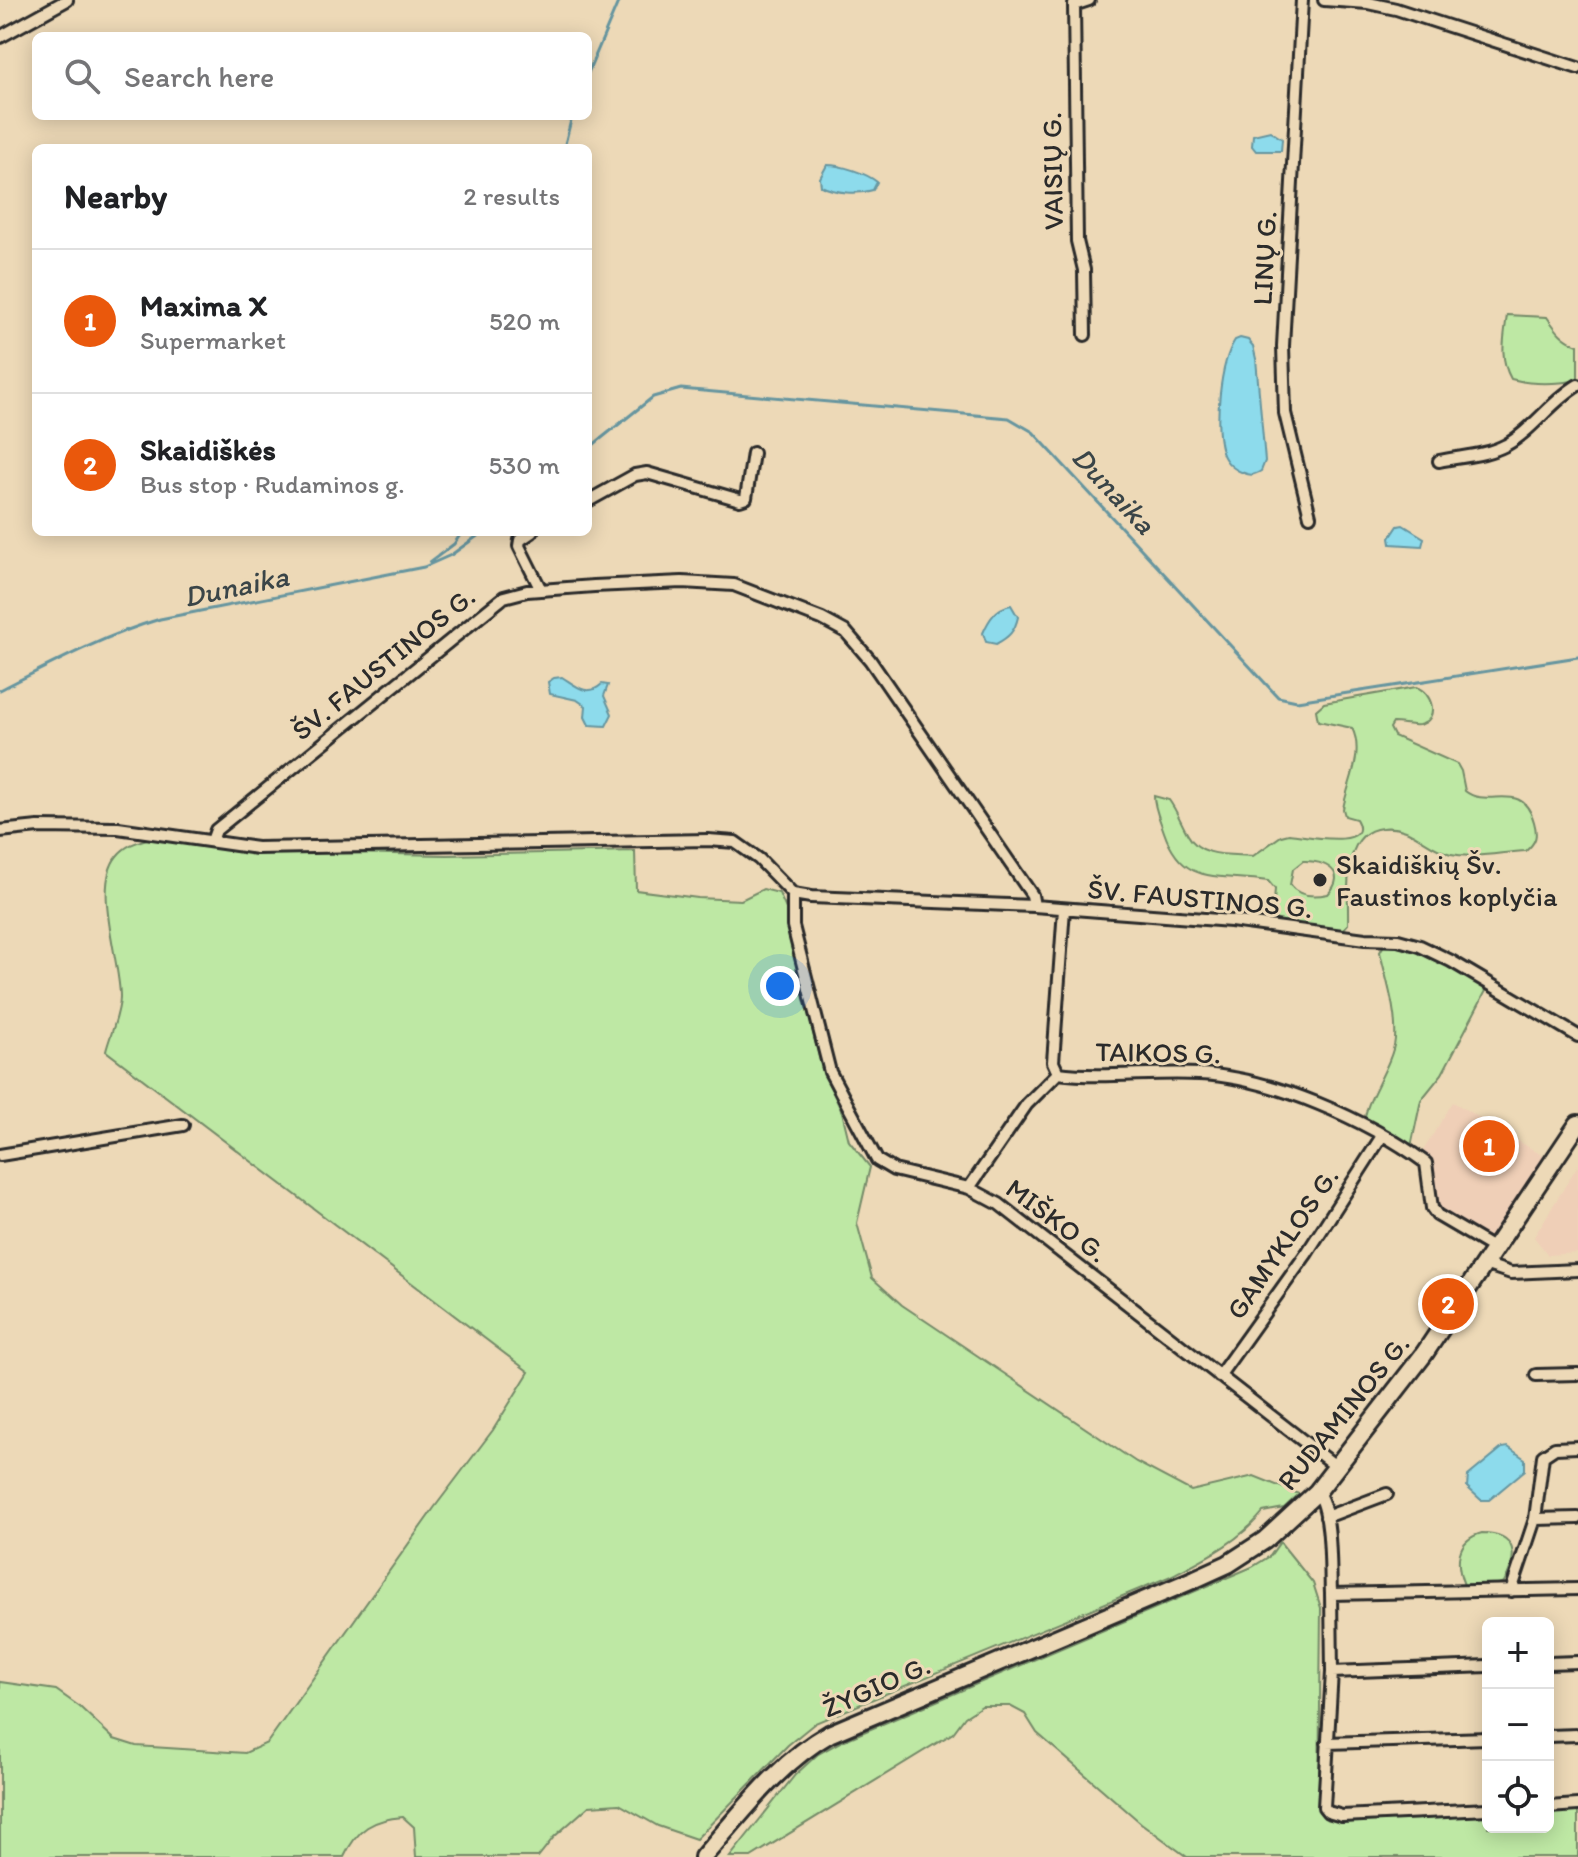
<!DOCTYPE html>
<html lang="en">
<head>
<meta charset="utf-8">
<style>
	:root { --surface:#fff; --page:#f2f2f2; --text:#202124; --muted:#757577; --line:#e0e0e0; --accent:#ea580c }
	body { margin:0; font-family:Itim,sans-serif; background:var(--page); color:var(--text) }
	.controls { position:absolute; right:24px; bottom:24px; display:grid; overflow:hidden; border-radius:12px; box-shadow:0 4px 20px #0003 }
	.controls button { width:72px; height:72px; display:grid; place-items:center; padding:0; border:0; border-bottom:2px solid var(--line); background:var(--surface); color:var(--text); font:40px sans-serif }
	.you { position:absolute; left:780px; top:986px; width:28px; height:28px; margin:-20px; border:6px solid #fff; border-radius:50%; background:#1a73e8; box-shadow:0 0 0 12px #1a73e833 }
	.badge { display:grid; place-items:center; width:52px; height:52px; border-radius:50%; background:var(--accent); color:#fff; font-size:26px; font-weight:700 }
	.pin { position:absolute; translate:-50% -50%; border:4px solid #fff; box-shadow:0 2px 8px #0006 }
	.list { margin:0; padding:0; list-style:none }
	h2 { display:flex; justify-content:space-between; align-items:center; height:104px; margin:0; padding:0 32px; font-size:34px }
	h2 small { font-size:26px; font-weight:400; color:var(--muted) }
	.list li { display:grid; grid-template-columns:52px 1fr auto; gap:24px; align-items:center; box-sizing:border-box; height:144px; padding:0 32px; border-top:2px solid var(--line) }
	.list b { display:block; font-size:30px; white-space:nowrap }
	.list p { margin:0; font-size:26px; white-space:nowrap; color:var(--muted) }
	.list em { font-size:26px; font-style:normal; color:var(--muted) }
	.icon { flex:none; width:44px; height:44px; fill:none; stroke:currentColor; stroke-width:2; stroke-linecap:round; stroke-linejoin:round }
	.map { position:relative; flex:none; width:1578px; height:1857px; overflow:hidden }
	.search { position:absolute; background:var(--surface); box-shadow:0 4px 20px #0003; left:32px; top:32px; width:560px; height:88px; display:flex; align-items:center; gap:20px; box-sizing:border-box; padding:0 28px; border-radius:12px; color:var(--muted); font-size:30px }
	.panel { position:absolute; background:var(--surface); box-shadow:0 4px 20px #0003; left:32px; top:144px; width:560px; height:392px; border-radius:12px }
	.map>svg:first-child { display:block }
</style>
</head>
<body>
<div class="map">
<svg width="1578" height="1857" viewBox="0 0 1578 1857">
	<rect width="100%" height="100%" fill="#edd9b7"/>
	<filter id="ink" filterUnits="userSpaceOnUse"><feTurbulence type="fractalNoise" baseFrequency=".0125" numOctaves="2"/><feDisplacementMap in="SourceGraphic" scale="16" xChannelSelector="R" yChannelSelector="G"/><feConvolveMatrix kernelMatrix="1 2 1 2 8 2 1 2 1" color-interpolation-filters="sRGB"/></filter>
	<g filter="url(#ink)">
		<!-- built -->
		<path fill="#efcfb7" d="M1453,1102L1545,1157L1490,1241L1437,1211L1421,1154Z
			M1578,1165V1253L1548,1255L1534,1237Z"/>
		<!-- green -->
		<path fill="#bee8a4" stroke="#748a68" stroke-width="2" fill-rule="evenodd" d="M1507,315L1547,317C1556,330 1563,340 1578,345V380C1556,384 1533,385 1511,379C1499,358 1504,338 1507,315Z
			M1416,687C1432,692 1441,720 1419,725C1411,726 1401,723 1393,723L1390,728L1394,736L1457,764L1461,771L1465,791C1488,810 1522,778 1534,822C1538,836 1536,842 1526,851C1502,852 1474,859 1451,854C1433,850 1422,838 1406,831C1398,828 1390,827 1382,828C1340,832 1349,894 1348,924L1343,930L1278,922L1273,915L1275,889L1268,881C1220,873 1183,888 1164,832C1160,820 1154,808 1154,796L1169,800C1177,811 1181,823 1188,835C1200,858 1231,854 1253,856L1281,836L1289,834C1302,835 1375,851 1356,819L1345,816L1343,809C1347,783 1365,754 1352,728L1318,721L1316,710L1324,703ZM1303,861C1324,860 1349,872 1328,894C1314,897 1299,897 1290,885L1293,869Z
			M150,838H181L234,851L447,855L635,851L636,890L698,898L741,900L763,889L779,893L786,909L791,943L822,1069L842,1112L849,1141L870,1167L857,1223L872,1278L902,1305L1136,1462L1191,1491L1254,1476L1299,1494L1284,1508L1263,1512C1239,1542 1205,1558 1171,1576L815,1723L788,1745L696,1839L658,1826L619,1804L589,1806L554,1837L538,1857H416L414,1827L403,1817C373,1819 357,1829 344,1857H0V1682L56,1690L80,1707L114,1739L136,1746L245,1753L267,1743L434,1508L493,1430L529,1372L106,1051C110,1035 120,1014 120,997C120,960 92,886 117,856C126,845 137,842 150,838Z
			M1384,945C1422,948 1455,969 1488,987L1442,1074L1421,1100L1411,1147L1365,1122C1363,1103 1393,1065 1395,1039C1397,1011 1386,979 1380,952Z
			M1482,1533C1518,1533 1518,1557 1504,1582L1493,1586L1464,1585C1455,1563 1456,1540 1482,1533Z
			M1280,1542L1313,1583L1321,1608L1319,1804L1326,1817L1339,1821L1488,1814V1827H1548V1812L1578,1810V1857H1187L1141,1823L1037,1733L1025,1714L1010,1706H982L965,1717L953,1733L751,1857H730L795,1775L818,1754L840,1742L1252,1567L1270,1556Z"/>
		<!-- water -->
		<path fill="#8ddbec" stroke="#66959f" stroke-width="2" d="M1270,131L1282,139L1281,151H1256L1252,146L1253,135Z
			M827,165C841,165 866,173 877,182L873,190C857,195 836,193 821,186L820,178Z
			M1240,338L1248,340L1253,346L1256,359L1265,461L1261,471C1254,475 1251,476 1244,473C1234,470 1225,462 1222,452C1214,424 1220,363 1235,340Z
			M1403,525L1424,538L1422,546L1391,544L1390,538L1398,526Z
			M1011,605L1018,617C1015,631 1009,637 996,644L986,642L983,633C989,619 996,608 1011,605Z
			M562,677C575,685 587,698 602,684L608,685L604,696L612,714L606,726L589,725L585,717L586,706L577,700L550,694L548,682L554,678Z
			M1508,1447L1525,1459V1470L1489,1500H1481L1467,1487L1468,1476L1502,1448Z"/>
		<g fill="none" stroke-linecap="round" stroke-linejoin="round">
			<!-- stream -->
			<path stroke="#66959f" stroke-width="3" d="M588,73L619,0
				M564,148L572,116
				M588,449L653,397L681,389L1009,418L1033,432L1278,697L1297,701L1578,657
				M430,562L454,544L462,532
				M0,690C53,663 103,636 160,619L424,567L451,555L483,532"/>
			<defs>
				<path id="minor" d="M1302,0L1283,346L1285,413L1310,516
					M1324,0L1368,3L1396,9L1578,68
					M0,37L67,0
					M1085,335L1084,270L1077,241L1074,5L1089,0
					M1439,461C1462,456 1485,456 1506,445C1533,430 1551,401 1578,385
					M588,501L635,475L647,473L740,500L746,498L753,453
					M532,532L520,540L519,546L541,590
					M0,831L38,827L118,828L257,848L708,840L735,842L759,859L793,894L811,897L1034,906L1231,921L1365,939L1398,940L1420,946L1451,961L1578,1036
					M212,841L216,830L504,597L527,591L594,586L682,582L734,585L822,619L846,632L870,660L1032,895L1034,906
					M793,894V926L830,1072L877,1160L894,1170L969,1188L999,1204L1338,1468
					M1064,909L1053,1062L1058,1073C1105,1079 1152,1071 1199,1074C1271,1077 1368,1120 1426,1163L1432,1208L1437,1215L1495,1249
					M0,1155L183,1125
					M969,1188L1027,1104L1058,1073
					M1484,1264L1511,1273L1578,1270
					M1536,1375L1578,1374
					M1219,1376L1307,1253L1382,1136
					M1317,1492C1332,1508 1330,1571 1331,1594L1578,1589
					M1326,1517L1387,1494
					M1535,1519L1543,1456L1555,1448L1578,1447
					M1511,1591L1535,1519L1578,1518
					M1331,1594L1332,1672L1324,1807L1328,1812L1342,1816L1488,1809
					M1548,1663L1578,1662
					M1332,1672L1488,1666
					M1548,1736L1578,1735
					M1327,1743L1488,1738
					M1548,1807L1578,1805"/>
				<path id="primary" d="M703,1857C741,1814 778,1763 829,1734L1195,1579L1228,1564L1265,1540L1317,1492L1424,1354L1578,1124"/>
			</defs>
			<!-- minor casing -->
			<use href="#minor" stroke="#2b2b2b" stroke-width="16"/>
			<!-- primary casing -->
			<use href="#primary" stroke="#2b2b2b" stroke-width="22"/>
			<!-- minor -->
			<use href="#minor" stroke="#edd9b7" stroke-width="10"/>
			<!-- primary -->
			<use href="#primary" stroke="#edd9b7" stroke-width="16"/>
		</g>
	</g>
	<!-- markers -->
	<circle fill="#2b2b2b" stroke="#edd9b7" stroke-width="3" cx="1320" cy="880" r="8"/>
	<g text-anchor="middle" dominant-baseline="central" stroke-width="6" stroke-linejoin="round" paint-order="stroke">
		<!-- street labels -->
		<g font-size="28" fill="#2b2b2b" stroke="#edd9b7">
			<text transform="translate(1052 171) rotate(-91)">VAISIŲ G.</text>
			<text transform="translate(1264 258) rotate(-87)">LINŲ G.</text>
			<text transform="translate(383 663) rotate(-39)">ŠV. FAUSTINOS G.</text>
			<text transform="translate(1200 898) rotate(5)">ŠV. FAUSTINOS G.</text>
			<text transform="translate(1158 1052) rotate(1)">TAIKOS G.</text>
			<text transform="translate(1057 1220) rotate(37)">MIŠKO G.</text>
			<text transform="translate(1282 1243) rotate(-56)">GAMYKLOS G.</text>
			<text transform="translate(1343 1412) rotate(-51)">RUDAMINOS G.</text>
			<text transform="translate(876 1686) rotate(-24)">ŽYGIO G.</text>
		</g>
		<!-- poi labels -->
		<g font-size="28" fill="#2b2b2b" stroke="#edd9b7" text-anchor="start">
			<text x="1336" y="864">Skaidiškių Šv.<tspan x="1336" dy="32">Faustinos koplyčia</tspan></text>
		</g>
		<!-- water labels -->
		<g font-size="30" font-style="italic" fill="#3a4548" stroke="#edd9b7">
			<text transform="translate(1114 490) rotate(47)">Dunaika</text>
			<text transform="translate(236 586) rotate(-12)">Dunaika</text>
		</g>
	</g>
</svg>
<div class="controls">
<button>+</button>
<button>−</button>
<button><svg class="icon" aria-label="locate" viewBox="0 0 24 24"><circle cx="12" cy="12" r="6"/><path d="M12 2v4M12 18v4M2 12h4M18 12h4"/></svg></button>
</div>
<div class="you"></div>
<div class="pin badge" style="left:1489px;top:1146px">1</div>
<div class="pin badge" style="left:1448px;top:1304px">2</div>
<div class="search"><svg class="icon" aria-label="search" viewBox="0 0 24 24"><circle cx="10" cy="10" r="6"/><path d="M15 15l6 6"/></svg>Search here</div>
<section class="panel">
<h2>Nearby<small>2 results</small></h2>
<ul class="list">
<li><span class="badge">1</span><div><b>Maxima X</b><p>Supermarket</p></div><em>520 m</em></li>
<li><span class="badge">2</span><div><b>Skaidiškės</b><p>Bus stop · Rudaminos g.</p></div><em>530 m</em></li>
</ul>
</section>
</div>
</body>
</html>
